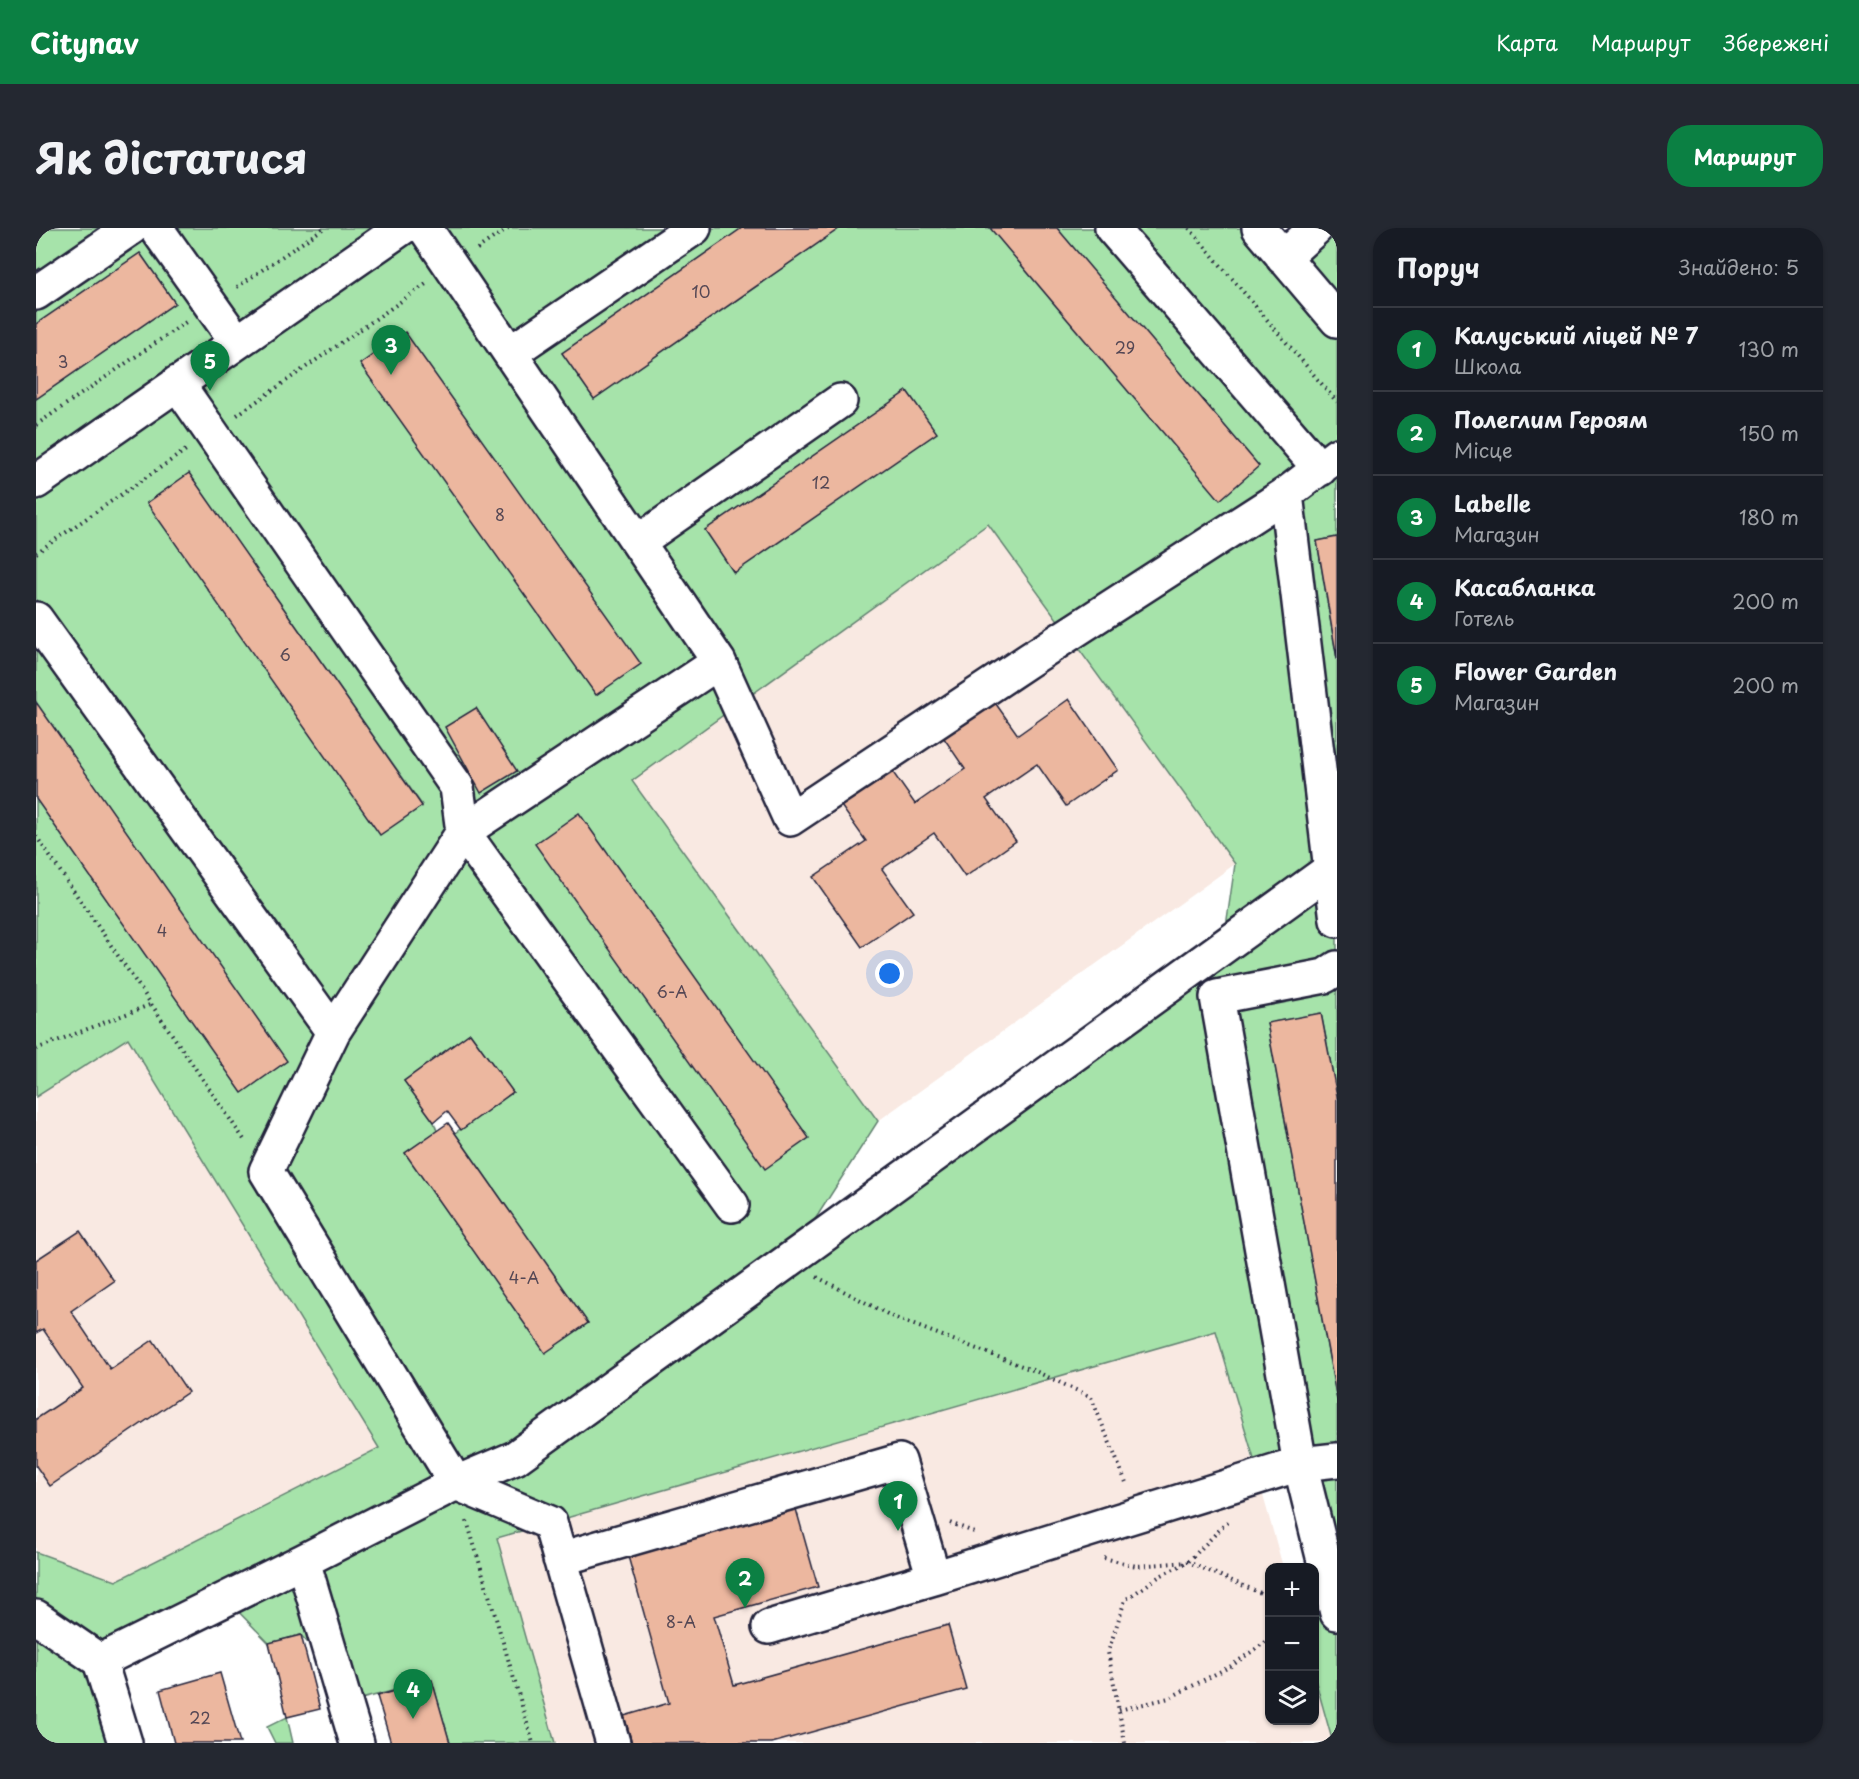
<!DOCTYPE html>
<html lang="uk">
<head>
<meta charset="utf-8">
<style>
	:root { --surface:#171b24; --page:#242831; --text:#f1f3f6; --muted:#9ea1a6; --line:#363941; --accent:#0b8043 }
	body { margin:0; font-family:"Playpen Sans",sans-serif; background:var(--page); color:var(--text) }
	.controls { position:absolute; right:18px; bottom:18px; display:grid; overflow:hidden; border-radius:12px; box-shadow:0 2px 4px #0004 }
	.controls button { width:54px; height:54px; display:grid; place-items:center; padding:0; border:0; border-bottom:2px solid var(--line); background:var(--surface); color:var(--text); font:30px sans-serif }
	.you { position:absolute; left:854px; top:746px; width:21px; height:21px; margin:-15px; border:4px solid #fff; border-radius:50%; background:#1a73e8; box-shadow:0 0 0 9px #1a73e833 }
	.badge { display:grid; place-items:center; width:39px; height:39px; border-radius:50%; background:var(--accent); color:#fff; font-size:20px; font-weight:700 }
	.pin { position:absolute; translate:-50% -50px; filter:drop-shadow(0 2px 3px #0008) }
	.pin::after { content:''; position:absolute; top:32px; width:21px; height:18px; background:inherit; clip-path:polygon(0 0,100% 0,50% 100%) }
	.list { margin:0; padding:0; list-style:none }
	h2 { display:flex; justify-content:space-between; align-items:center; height:78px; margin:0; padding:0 24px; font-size:26px }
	h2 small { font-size:20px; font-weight:400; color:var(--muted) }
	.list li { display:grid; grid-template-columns:39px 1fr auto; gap:18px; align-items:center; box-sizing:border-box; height:84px; padding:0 24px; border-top:2px solid var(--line) }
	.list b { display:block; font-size:22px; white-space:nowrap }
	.list p { margin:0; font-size:20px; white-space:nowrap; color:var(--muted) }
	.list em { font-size:20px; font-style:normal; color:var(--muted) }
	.icon { flex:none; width:33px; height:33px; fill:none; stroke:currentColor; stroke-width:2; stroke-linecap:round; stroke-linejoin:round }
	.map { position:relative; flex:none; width:1301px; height:1515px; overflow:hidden; border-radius:24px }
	header { display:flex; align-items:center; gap:36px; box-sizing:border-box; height:84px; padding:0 30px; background:var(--accent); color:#fff }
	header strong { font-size:28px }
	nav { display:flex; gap:33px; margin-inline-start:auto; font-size:21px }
	.intro { display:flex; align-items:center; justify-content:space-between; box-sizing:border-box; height:144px; padding:0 36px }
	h1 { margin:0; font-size:42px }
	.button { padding:15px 27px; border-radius:24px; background:var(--accent); color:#fff; font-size:21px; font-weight:700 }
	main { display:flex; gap:36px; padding:0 36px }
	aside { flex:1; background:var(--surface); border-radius:24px; box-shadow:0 2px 4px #0004 }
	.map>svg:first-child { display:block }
</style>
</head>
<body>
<header>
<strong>Citynav</strong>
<nav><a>Карта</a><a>Маршрут</a><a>Збережені</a></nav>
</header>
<div class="intro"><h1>Як дістатися</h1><a class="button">Маршрут</a></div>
<main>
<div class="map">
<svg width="1301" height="1515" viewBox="0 0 1301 1515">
	<rect width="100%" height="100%" fill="#fff"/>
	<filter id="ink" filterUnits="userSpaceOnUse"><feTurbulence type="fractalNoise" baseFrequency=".0167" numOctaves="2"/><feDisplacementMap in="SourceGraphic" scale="12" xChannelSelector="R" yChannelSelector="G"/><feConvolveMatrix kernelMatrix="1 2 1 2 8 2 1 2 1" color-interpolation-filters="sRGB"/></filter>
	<g filter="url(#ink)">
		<!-- built -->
		<path fill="#f9e9e2" d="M952,296L1199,636L842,893L596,553Z
			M92,810L343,1221L80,1353L0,1324V869Z
			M1181,1103L1247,1339L1234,1340V1492H1278L1279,1449L1297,1515H519L460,1311Z"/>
		<!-- green -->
		<path fill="#a6e3aa" stroke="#648272" stroke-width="1.5" fill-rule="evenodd" d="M0,0H706L526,125L558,171L804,0H1227L1250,27L1280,0H1301V309L1281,313L1301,431V868L1285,785L1231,795L1301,1172V1385L1264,1236L1223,1248L1180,1103L461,1310L519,1515H414L396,1453L309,1475L291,1415L271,1414L265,1407L233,1415L189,1370L64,1433L78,1515L0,1514V1324L80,1353L343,1220L92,810L0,869V171L139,75L104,25L0,96ZM871,163L900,205L698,344L669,302ZM153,246L386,577V578L111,275ZM952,296L1199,636L1187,719L753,1032L842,893L596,553ZM434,805L477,864L419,905L552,1095L509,1124L369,925L401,903L398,894L368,853Z
			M1278,1386L1301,1389V1515H1297L1279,1451Z
			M251,1489L257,1515H239L231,1499Z"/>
		<!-- building -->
		<path fill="#ecb79f" stroke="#22223b" stroke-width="1.5" d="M706,0H804L558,171L526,125Z
			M954,0H1021L1223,238L1184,272Z
			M104,25L139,75L0,171V96Z
			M369,104L605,436L560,467L324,136Z
			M871,163L901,205L698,345L669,302Z
			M153,245L386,578L344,607L111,275Z
			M1301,309V431L1281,313Z
			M950,462L982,507L1033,471L1082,542L1030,578L1001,536L950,571L980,613L929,649L898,605L846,641L877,684L826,719L777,649L830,613L798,568L849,533L879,576L929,541L899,497Z
			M0,474L251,833L206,865L0,571Z
			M440,480L481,543L445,565L409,499Z
			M543,585L773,910L729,941L499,616Z
			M1285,785L1301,868V1172L1231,795Z
			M434,805L477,864L425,902L411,883L398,894L368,853Z
			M412,895L552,1095L509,1125L369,925Z
			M44,1003L78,1053L35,1083L74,1141L117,1112L152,1164L14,1258L0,1238V1191L47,1160L7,1101L0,1105V1032Z
			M758,1274L782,1359L678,1388L698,1457L912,1397L930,1461L736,1515H596L588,1488L633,1475L590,1321Z
			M265,1407L284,1481L251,1489L233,1415Z
			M184,1445L204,1515H138L124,1462Z
			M396,1452L414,1515H355L341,1468Z"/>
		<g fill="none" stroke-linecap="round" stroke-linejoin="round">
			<defs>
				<path id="minor" d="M120,0L201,114
					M1076,0L1284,241
					M1223,0L1301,92
					M1247,30L1280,0
					M0,65L95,0
					M474,125L658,0
					M141,155L421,559L427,604L696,977
					M1301,227L1250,266L1301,692
					M0,254L366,0
					M602,314L804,173
					M0,391L297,804
					M683,434L754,591L993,432L1250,266
					M1301,740L1289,748L1181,769L1264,1236L1301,1232
					M420,1255L479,1230L1295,641
					M420,1255L514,1295L577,1515
					M524,1331L863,1233L898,1350L733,1399
					M267,1333L321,1515
					M898,1350L1264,1236L1301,1385
					M0,1389L64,1433L267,1333L420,1255L230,943L297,804L427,604L683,434L389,0
					M64,1433L89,1515"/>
			</defs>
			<!-- minor casing -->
			<use href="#minor" stroke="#22223b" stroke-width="38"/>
			<!-- path -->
			<path stroke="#22223b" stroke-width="4" stroke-dasharray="1.5 4.5" stroke-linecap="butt" d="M1153,0L1301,174
				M441,21L472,0
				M201,59L288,0
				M201,187L390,56
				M0,197L150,94
				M0,325L150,222
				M0,608L209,913
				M0,821L116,776
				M781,1049L857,1089L999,1143L1055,1169L1091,1257
				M431,1293L497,1515
				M914,1295L938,1304
				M1068,1330L1100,1338L1152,1334L1234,1369
				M1083,1482L1133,1470L1195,1438L1234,1411
				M1089,1515L1072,1424L1089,1372L1124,1348L1152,1334L1194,1291"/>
			<!-- minor -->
			<use href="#minor" stroke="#fff" stroke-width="33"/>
		</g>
	</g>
	<g text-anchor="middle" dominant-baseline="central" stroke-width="4.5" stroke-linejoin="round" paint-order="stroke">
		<!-- number labels -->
		<g font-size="16" fill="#544754">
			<text x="665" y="63">10</text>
			<text x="1089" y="119">29</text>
			<text x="27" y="133">3</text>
			<text x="785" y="254">12</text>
			<text x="464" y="286">8</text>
			<text x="249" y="426">6</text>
			<text x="126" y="702">4</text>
			<text x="636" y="763">6-А</text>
			<text x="488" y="1049">4-А</text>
			<text x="645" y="1393">8-А</text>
			<text x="164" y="1489">22</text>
		</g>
	</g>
</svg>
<div class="controls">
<button>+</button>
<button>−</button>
<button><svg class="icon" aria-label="layers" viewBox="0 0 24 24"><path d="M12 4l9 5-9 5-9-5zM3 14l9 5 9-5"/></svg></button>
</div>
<div class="you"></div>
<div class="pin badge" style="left:862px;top:1303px">1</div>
<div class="pin badge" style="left:709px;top:1380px">2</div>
<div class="pin badge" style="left:355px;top:147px">3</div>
<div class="pin badge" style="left:377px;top:1491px">4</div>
<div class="pin badge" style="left:174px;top:163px">5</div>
</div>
<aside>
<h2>Поруч<small>Знайдено: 5</small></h2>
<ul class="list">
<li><span class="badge">1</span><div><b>Калуський ліцей № 7</b><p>Школа</p></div><em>130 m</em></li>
<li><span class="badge">2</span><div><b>Полеглим Героям</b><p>Місце</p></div><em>150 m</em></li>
<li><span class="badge">3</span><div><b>Labelle</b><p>Магазин</p></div><em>180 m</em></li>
<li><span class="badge">4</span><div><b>Касабланка</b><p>Готель</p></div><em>200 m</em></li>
<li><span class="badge">5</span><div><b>Flower Garden</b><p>Магазин</p></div><em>200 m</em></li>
</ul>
</aside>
</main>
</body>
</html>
